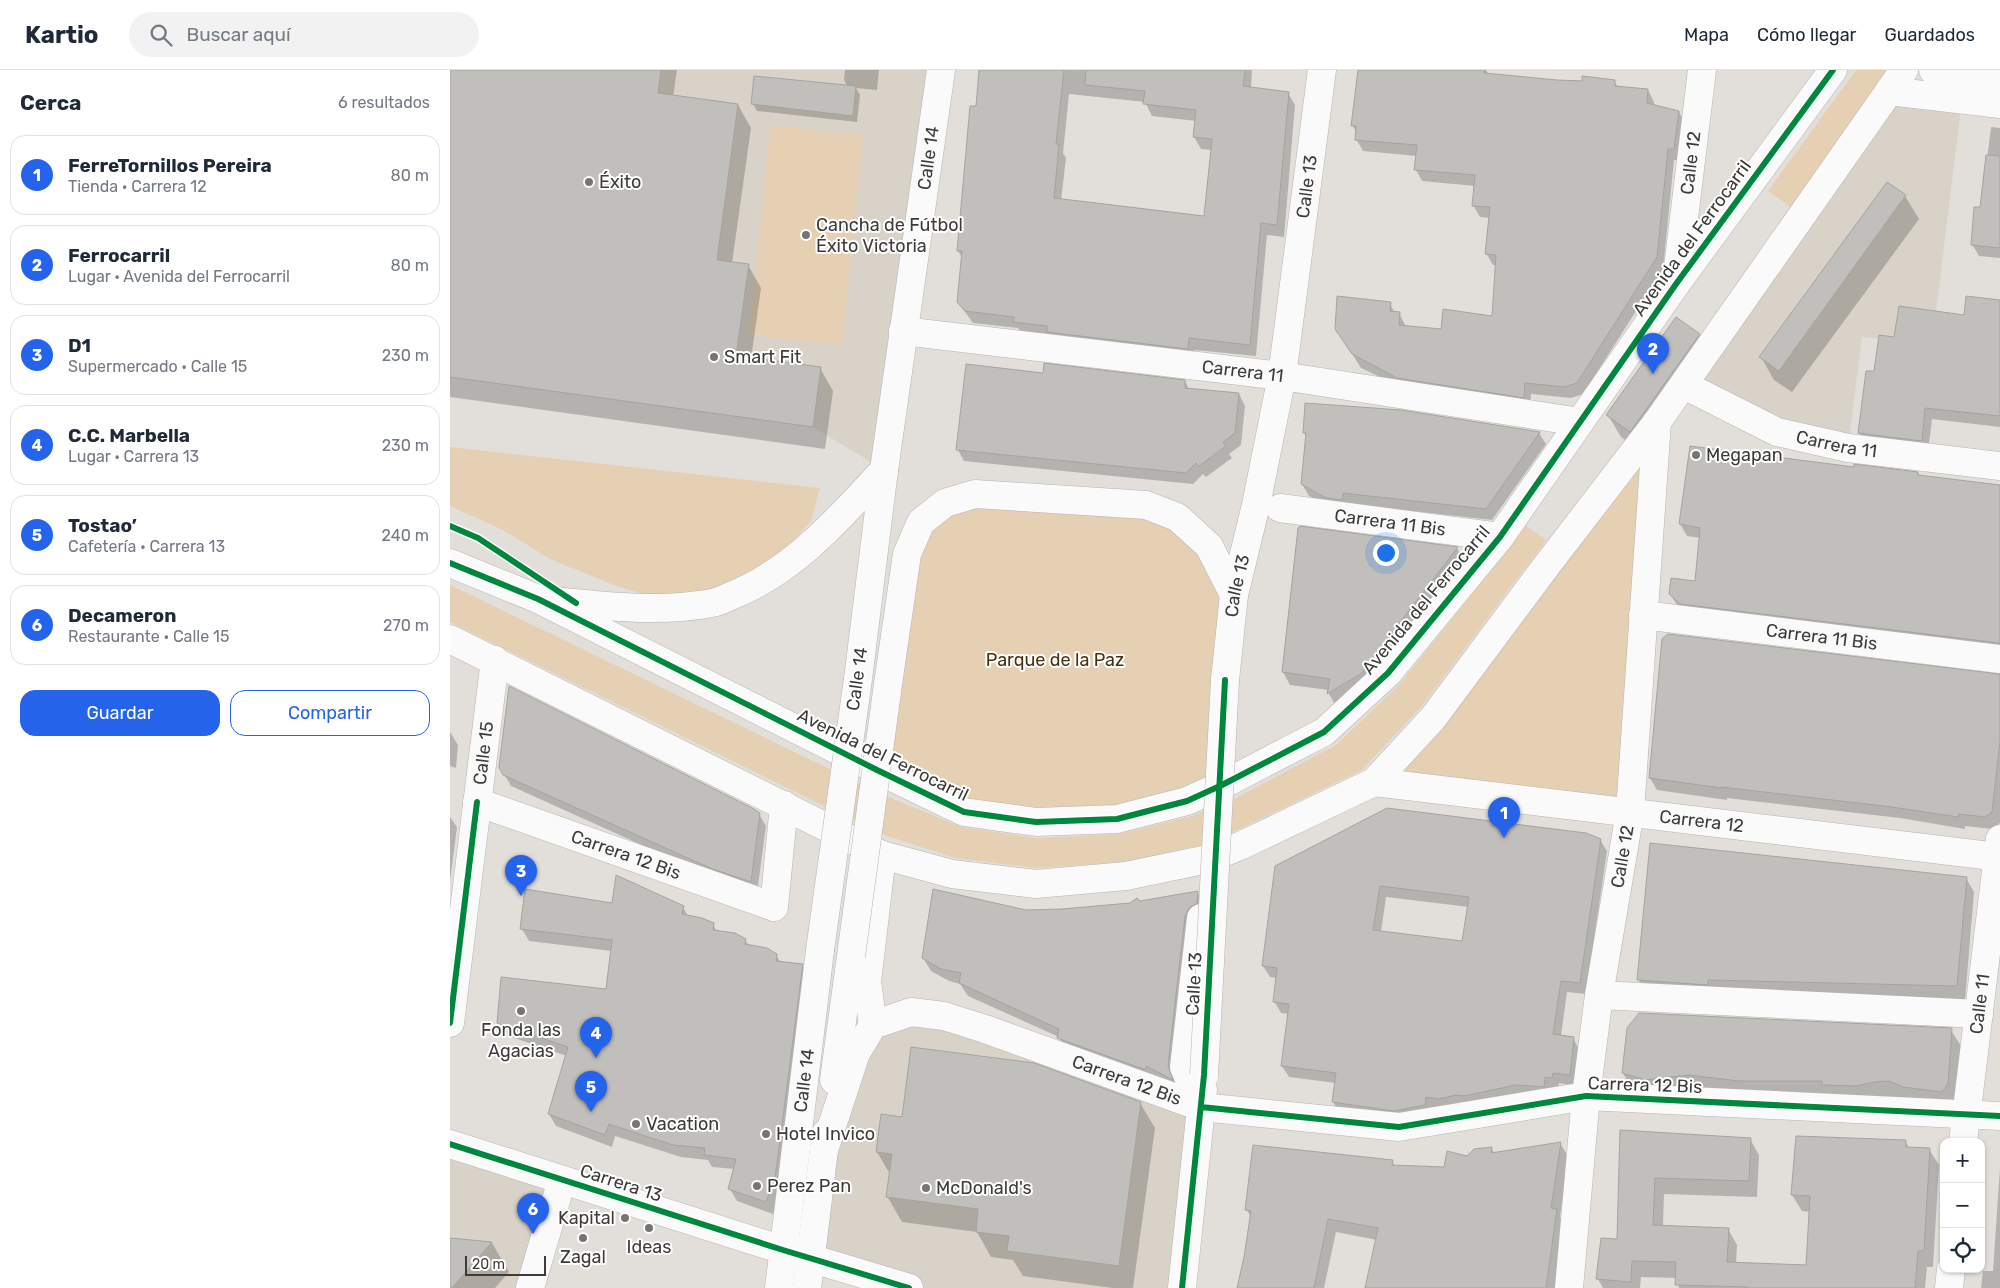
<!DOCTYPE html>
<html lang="es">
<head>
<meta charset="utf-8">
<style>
	:root { --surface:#fff; --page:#f2f2f3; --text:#1f2937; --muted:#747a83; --line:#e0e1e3; --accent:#2563eb }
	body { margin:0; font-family:Rubik,sans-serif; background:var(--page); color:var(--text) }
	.controls { position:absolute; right:15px; bottom:15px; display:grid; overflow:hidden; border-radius:10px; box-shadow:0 1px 4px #0004 }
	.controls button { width:45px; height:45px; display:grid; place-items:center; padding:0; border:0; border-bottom:1px solid var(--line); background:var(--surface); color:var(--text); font:25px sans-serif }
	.scale { position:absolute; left:15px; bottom:12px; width:81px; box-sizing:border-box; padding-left:5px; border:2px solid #3e3c39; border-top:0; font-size:14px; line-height:18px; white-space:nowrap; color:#3e3c39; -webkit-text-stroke:4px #fff; paint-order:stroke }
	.you { position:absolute; left:935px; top:482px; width:18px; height:18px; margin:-12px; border:4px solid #fff; border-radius:50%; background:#1a73e8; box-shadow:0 0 0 8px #1a73e833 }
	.badge { display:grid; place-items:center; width:32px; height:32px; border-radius:50%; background:var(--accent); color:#fff; font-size:16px; font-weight:700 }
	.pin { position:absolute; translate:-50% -41px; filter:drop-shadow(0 1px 2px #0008) }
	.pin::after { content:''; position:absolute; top:26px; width:18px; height:15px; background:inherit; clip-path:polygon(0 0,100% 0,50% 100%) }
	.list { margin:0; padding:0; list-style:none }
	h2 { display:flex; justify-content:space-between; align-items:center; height:65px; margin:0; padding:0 20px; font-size:21px }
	h2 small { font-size:16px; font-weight:400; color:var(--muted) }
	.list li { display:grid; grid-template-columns:32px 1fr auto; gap:15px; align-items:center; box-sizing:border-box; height:80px; margin:0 10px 10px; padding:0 10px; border:1px solid var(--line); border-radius:15px }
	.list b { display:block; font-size:19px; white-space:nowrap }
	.list p { margin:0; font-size:16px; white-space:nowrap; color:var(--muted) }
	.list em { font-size:16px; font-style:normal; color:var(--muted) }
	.actions { display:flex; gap:10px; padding:15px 20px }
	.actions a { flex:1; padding:11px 0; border:1px solid var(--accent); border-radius:15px; text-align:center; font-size:18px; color:var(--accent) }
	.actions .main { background:var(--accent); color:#fff }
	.icon { flex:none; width:28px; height:28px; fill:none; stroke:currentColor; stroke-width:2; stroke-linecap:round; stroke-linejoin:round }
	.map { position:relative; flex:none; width:1550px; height:1218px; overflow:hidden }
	header { display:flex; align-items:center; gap:30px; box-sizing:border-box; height:70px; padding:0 25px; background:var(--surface); border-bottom:1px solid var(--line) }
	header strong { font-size:24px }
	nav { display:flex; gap:28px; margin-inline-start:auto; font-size:18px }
	.search { width:350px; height:45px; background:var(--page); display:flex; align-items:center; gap:12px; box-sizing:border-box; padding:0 18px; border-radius:28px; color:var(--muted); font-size:19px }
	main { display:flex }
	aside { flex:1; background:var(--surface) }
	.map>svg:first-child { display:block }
</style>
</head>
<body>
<header>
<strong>Kartio</strong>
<div class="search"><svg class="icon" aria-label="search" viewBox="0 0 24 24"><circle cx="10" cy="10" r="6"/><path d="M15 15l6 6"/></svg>Buscar aquí</div>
<nav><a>Mapa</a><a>Cómo llegar</a><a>Guardados</a></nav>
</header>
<main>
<aside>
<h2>Cerca<small>6 resultados</small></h2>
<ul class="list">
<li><span class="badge">1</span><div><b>FerreTornillos Pereira</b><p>Tienda · Carrera 12</p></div><em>80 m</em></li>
<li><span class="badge">2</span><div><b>Ferrocarril</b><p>Lugar · Avenida del Ferrocarril</p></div><em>80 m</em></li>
<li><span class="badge">3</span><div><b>D1</b><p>Supermercado · Calle 15</p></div><em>230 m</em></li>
<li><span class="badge">4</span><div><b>C.C. Marbella</b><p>Lugar · Carrera 13</p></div><em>230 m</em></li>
<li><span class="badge">5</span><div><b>Tostao’</b><p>Cafetería · Carrera 13</p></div><em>240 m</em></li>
<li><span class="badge">6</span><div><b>Decameron</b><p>Restaurante · Calle 15</p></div><em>270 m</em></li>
</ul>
<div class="actions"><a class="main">Guardar</a><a>Compartir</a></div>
</aside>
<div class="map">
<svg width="1550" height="1218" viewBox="0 0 1550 1218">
	<rect width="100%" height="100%" fill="#e2dfdb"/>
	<!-- built -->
	<path fill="#d9d2c9" d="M0,0H491L434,400L363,357L0,307Z
		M1439,21L1512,31L1482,274L1412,267L1398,378L1234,315Z
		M461,942L751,1037L732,1218H459L360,1188L406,983Z
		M0,1074L112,1110L80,1218H0Z"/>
	<!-- green -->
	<path fill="#e5d0b4" d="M1406,0H1437L1340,137L1318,121Z
		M320,56L413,65L392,275L299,265Z
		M1207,352L1180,742L924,712Z
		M0,377L370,418L361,451L335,480L265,523L198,525L169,517L100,489L53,460L0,436Z
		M495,433L727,447L784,525L772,715L586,752L427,700L457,484Z
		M1076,456L1096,470L971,637L912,700L787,760L753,775L674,792L586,798L505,788L431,764L0,552V515L429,723L511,757L586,768L669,764L742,746L786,728L886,675L949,615Z"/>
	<!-- shadow -->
	<path fill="#0003" fill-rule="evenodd" d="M0,0H227L223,27L288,35L301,58L282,193L298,195L311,218L301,289L370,298L383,321L375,379L0,327Z
		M395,0H429L427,20L406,18L410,25L407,52L307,41L303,34L398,17L394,10Z
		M530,0H802L801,18L838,23L845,35L834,167L817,165L806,286L745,280L744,291L572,264L568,258L523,253L508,232L513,189L508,181ZM619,24L695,32L702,46L746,51L744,67L751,79L762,80L755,148L611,131L616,88L613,83Z
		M912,0H1036L1039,5L1107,12L1164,11L1168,17L1198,20L1204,32V36L1229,42L1235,53L1231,90H1224L1213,199L1133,324L1121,328L1081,324L1080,338L955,319L911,298L894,271L940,234L945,243H949L956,257L992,260L1043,247L1047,195H1043L1036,183L1040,148L1030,147L1023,135L1025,116L972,111L966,100L967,86L913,81L906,69L907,63L902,55Z
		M1541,57L1550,58V188L1529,186L1522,174L1531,139Z
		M1437,113L1455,126L1469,149L1342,322L1324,310L1311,287Z
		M1550,232V357L1482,349L1478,382L1416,375L1409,363L1417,302H1425L1445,268L1516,246Z
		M1249,265L1262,287L1193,383L1171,367L1158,345Z
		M594,304L735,311L739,319L789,324L795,336L791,375L779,384L782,388L756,407L753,404L743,414L514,391L508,380Z
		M854,363H1089L1096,374L1042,450L899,434L884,439L859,426L852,414L857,367Z
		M1405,398L1467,403L1469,407L1550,416V576L1228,536L1220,524L1246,512L1251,468L1237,466L1230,454Z
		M1007,478L1014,491L944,583L886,636L879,624V620L840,615L833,602Z
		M1550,606V753L1542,759L1515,756V759L1450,748L1277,728V730L1207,720L1200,708Z
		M0,662L8,675L6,698L0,696Z
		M50,697L309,744L316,756L307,823L267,809L61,716Z
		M0,747L7,757L0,811Z
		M1150,770L1157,781L1136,924L1117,922L1111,966L1123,968L1129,979L1125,1016L1109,1013L1108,1019L981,1046L889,1043L883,1032L886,1013L839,1007L832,996L839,944L831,943L824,931L827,908L820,907L813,896L826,797ZM936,827L1019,837L1013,873L931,862Z
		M1516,808L1524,822L1515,930L1196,924L1188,909Z
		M747,822L755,835L729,1022L616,981L609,967L518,926L510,914L499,911L481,901L473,888L576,841L612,840L690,833Z
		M163,835L233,837L238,846L263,854L267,862L295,870L299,876L326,885L331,893L352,895L359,907L332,1121L323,1144L287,1131L280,1119L285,1099L262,1097L258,1090L231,1087L165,1066L162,1077L106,1056L99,1044L117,986L56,965L49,953L157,920L162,881L79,871L72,859Z
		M1501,960L1511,976L1507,1031L1464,1033L1450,1027L1182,1019L1173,1003Z
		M690,1033L705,1058L683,1218H663L573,1206L563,1190L541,1187L527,1162L452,1152L437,1126L440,1104L427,1082L453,1048Z
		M1171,1061L1300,1069L1309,1085L1307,1127L1214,1124L1213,1156L1278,1159L1287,1175L1286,1194L1357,1197L1361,1142L1352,1141L1342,1125L1455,1071L1460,1079H1479L1489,1095L1483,1197H1477L1475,1218H1229L1227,1208L1191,1207L1190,1218H1153L1148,1209L1168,1170Z
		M1110,1073L1119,1088L1110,1147L1114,1154L1106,1218H916L927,1170L886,1162L874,1218H788L795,1188L801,1147L796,1139L942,1092L945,1096L995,1098L1042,1079L1045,1084Z
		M1550,1098V1218H1531L1533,1201H1543Z
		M0,1169L42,1173L59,1202L45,1218H0Z"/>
	<!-- building -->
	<path fill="#c1bfbc" stroke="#a5a3a0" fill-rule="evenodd" d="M0,0H211L208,23L288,34L267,190L299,194L286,286L371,297L363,357L0,307Z
		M529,0H614L606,74H609L604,128L754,146L762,69L743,67L746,40L693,34L695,21L635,15L636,0H795L793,16L839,22L827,155L811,153L800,275L739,268L738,279L597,262V256L563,252L564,247L515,241L507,232L512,181H507L520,36H526Z
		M908,0H1035L1034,3L1107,10L1132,11V6L1165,10V16L1198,19L1197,33L1229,41L1224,79H1218L1207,187L1127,313L1114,317L1075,313L1074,328L947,308L902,284L885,259L887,226L941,232L940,241L950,242L949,255L991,259L993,239L1042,246L1046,185L1035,184L1040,137L1022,136L1025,105L964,100L967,75L905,70L906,56H901Z
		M304,6L406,16L403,46L301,34Z
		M1536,85L1550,86V178L1521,175L1524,137H1530Z
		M1437,112L1456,125L1329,301L1309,287Z
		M1516,226L1550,230V346L1475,338L1472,371L1408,363L1416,301H1424L1429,265L1444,267L1449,236L1514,245Z
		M1226,247L1250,264L1180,362L1156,345Z
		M594,293L735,310V318L789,323L785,363L773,372L776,376L749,396L746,393L736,403L506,380L516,294L593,303Z
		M855,333L951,340L1090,362L1036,439L893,423L892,430L876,428L851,414L856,363H853Z
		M1240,376L1404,397V394L1468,402V405L1550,415V573L1230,534L1219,524L1221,508L1245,511L1250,458L1229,454Z
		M850,456L1008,477L937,569L936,573L912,603L877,624L880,609L832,602L848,458Z
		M1218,564L1550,604V671L1542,742L1535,747L1509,744L1508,747L1442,737L1271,717V718L1199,708L1212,569Z
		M59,616L302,738L310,743L301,812L260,798L53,705L49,697Z
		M937,738L1136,763L1151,769L1130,913L1111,911L1103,964L1124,967L1120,1005L1103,1003L1102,1008L1095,1007L1094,1017L1066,1015L1014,1026L1006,1025L989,1029L976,1027L975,1035L944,1041L882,1032L886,1003L831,996L839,934L823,932L827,898L812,896L825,796ZM930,816L1019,827L1012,871L923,860Z
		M1200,773L1517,807L1507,916L1258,910V915L1187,910Z
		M166,805L234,836L232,844L252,848L264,853L263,860L285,863L296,869L295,874L317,878L327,884L326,891L353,894L325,1108L316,1132L278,1119L286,1089L254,1085L255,1078L223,1075L159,1054L155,1065L98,1044L118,977L47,953L51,907L156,919L162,870L70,859L75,819L162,833Z
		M483,819L576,840L612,839L680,833L687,828L690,831L748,821L747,833L739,838L735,846L718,995L723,1010L696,996V1000L607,968L609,959L509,913L511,903L491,899L472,888Z
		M1189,943L1502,958L1498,1014L1492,1022L1453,1017L1439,1011L1425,1012L1406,1016L1372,1015V1011H1289L1238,1005L1195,1010L1172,1003L1177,958Z
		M461,977L584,993L691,1032L669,1196L557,1181L559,1166L526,1162L528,1139L436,1127L442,1084L426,1082L431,1044L452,1047Z
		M1170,1060L1301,1068L1299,1111L1205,1108L1203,1155L1279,1158L1277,1192L1356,1195L1360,1126L1341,1125L1346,1066L1456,1070V1077L1480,1078L1474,1181H1468L1465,1218H1298V1217L1225,1215L1226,1192L1182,1191L1181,1212L1146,1209L1151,1168L1167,1169Z
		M1111,1072L1101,1138L1107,1139L1096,1218H915L928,1158L878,1149L864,1218H787L794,1187L801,1141L795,1140L803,1075L943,1090L942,1095L994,1097L997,1081L1017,1086L1024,1079L1042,1077L1041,1083Z
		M0,1168L42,1172L2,1218H0Z"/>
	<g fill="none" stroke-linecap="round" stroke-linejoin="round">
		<defs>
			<g id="minor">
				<path d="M1439,21L1550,34"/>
				<path id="s1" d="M1226,214L1252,0"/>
				<path id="s2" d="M453,261L832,306L1130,352"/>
				<path id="s3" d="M832,306L872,0"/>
				<path id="s4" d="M1234,315L1327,362L1398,378L1550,396"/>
				<path id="s5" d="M434,400L491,0"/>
				<path id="s6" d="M830,438L1050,467"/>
				<path id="s7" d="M1193,545L1550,589"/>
				<path id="s8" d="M924,712L1550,787"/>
				<path id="s9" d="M27,732L324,837L334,735"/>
				<path d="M751,848L734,997L751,1037L949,1057L1136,1026L1550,1046"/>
				<path d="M1149,925L1529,944"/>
				<path id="s10" d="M0,953L45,590"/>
				<path d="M423,955L417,912L432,785"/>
				<path id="s11" d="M1513,1072L1550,769"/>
				<path d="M0,1074L333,1180"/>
				<path d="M80,1218L112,1110"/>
				<path id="s12" d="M1119,1218L1136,1026L1149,925L1180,742L1207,352"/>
				<path d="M1499,1218L1501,1199"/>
			</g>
			<g id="major">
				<path d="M1483,0L1550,8"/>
				<path d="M0,493L88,529L427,700L514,742L586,752L667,749L737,731L772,715L874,662L938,603L1050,467L1226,214L1383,0"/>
				<path d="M103,531C155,536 209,543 262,533C269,532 276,528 283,525C345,500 390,447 434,400"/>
				<path d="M0,569L432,785L502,804L586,814L676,806L758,789L792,775L924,712L983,648L1097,495L1207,352L1454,0"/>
				<path d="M408,609L434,400"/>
				<path id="s13" d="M775,610L784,525L806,435L832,306"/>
				<path d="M438,614L457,484L471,452L495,433L525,424L696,435L727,447L759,476L784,525"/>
				<path d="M384,1010L401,886"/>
				<path id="s14" d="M374,1080L406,983L423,955L461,942L494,946L535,959L751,1037"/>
				<path d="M343,1183L459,1218"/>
				<path id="s15" d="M329,1218L370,880"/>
				<path d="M357,1218L376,1063"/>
				<path d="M732,1218L753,1019"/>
			</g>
		</defs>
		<!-- minor casing -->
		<use href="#minor" stroke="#b5b4b1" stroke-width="29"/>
		<!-- major casing -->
		<use href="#major" stroke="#b5b4b1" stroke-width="29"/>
		<!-- minor -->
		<use href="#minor" stroke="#fbfafa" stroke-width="28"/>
		<!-- major -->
		<use href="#major" stroke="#fbfafa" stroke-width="28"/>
		<defs>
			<path id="major-bridge" d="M370,880L408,609
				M401,886L438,614
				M754,1005L775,610"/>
		</defs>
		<!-- major-bridge casing -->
		<use href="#major-bridge" stroke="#b5b4b1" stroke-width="29" stroke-linecap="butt"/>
		<!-- major-bridge -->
		<use href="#major-bridge" stroke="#fbfafa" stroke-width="28"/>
		<defs>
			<path id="cycleway" d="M0,456L28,468L126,533
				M0,493L88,529L427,700L514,742L586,752L667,749L737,731L772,715L874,662L938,603L1050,467L1226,214L1383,0
				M0,953L27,732
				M751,1037L949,1057L1136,1026L1550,1046
				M0,1074L333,1180L459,1218
				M732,1218L754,1005L775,610"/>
		</defs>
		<!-- cycleway casing -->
		<use href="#cycleway" stroke="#fff" stroke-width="9"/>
		<!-- cycleway -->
		<use href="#cycleway" stroke="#00873e" stroke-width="6"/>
	</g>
	<!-- markers -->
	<g fill="#777572" stroke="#fff" stroke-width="2">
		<circle cx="139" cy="112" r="5"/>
		<circle cx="356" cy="165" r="5"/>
		<circle cx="264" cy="287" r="5"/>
		<circle cx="1246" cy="385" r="5"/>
		<circle cx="71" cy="941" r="5"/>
		<circle cx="186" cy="1054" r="5"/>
		<circle cx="316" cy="1064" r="5"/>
		<circle cx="307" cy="1116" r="5"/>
		<circle cx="476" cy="1118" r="5"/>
		<circle cx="175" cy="1148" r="5"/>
		<circle cx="199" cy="1158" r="5"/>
		<circle cx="133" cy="1168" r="5"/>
	</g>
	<g text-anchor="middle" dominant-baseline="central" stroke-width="4" stroke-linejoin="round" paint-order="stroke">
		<!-- street labels -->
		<g font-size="18" fill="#3e3c39" stroke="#fff">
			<text stroke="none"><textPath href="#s5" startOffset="315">Calle 14</textPath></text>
			<text stroke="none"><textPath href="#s1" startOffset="122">Calle 12</textPath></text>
			<text stroke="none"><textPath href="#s3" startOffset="191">Calle 13</textPath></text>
			<text transform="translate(1242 168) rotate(-54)">Avenida del Ferrocarril</text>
			<text stroke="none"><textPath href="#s2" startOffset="342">Carrera 11</textPath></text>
			<text stroke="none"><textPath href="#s4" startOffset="165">Carrera 11</textPath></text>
			<text stroke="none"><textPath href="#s6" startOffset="111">Carrera 11 Bis</textPath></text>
			<text stroke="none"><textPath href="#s13" startOffset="95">Calle 13</textPath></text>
			<text transform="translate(976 530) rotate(-50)">Avenida del Ferrocarril</text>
			<text stroke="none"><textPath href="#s7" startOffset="180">Carrera 11 Bis</textPath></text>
			<text transform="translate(407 609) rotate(-82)">Calle 14</text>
			<text stroke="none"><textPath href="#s10" startOffset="272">Calle 15</textPath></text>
			<text transform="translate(433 685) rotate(26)">Avenida del Ferrocarril</text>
			<text stroke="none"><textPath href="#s8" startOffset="330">Carrera 12</textPath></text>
			<text stroke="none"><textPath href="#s9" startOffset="158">Carrera 12 Bis</textPath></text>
			<text stroke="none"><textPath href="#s12" startOffset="435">Calle 12</textPath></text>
			<text transform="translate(744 914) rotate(-87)">Calle 13</text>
			<text stroke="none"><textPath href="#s11" startOffset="139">Calle 11</textPath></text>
			<text stroke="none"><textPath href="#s15" startOffset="209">Calle 14</textPath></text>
			<text stroke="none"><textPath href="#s14" startOffset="402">Carrera 12 Bis</textPath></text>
			<text transform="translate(1195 1015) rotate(2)">Carrera 12 Bis</text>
			<text transform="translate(171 1113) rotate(18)">Carrera 13</text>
		</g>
		<!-- poi labels -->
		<g font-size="18" fill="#3e3c39" stroke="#fff" text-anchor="start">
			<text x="149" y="112">Éxito</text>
			<text x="366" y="155">Cancha de Fútbol<tspan x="366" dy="21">Éxito Victoria</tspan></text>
			<text x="274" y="287">Smart Fit</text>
			<text x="1256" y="385">Megapan</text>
			<text x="71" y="960" text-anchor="middle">Fonda las<tspan x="71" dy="21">Agacias</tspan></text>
			<text x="196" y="1054">Vacation</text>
			<text x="326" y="1064">Hotel Invico</text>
			<text x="317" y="1116">Perez Pan</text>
			<text x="486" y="1118">McDonald's</text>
			<text x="165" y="1148" text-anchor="end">Kapital</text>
			<text x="199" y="1177" text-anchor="middle">Ideas</text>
			<text x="133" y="1187" text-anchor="middle">Zagal</text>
		</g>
		<!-- park labels -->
		<g font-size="18" fill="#48310e" stroke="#fff">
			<text x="605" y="590">Parque de la Paz</text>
		</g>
	</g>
</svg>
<div class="controls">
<button>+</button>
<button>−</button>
<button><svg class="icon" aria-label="locate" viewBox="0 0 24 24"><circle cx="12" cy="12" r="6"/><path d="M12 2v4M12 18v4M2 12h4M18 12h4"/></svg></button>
</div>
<div class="scale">20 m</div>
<div class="you"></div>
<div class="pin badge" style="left:1054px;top:768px">1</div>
<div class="pin badge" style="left:1203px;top:304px">2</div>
<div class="pin badge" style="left:71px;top:826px">3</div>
<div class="pin badge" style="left:146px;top:988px">4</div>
<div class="pin badge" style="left:141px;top:1042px">5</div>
<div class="pin badge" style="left:83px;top:1164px">6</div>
</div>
</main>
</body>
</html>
